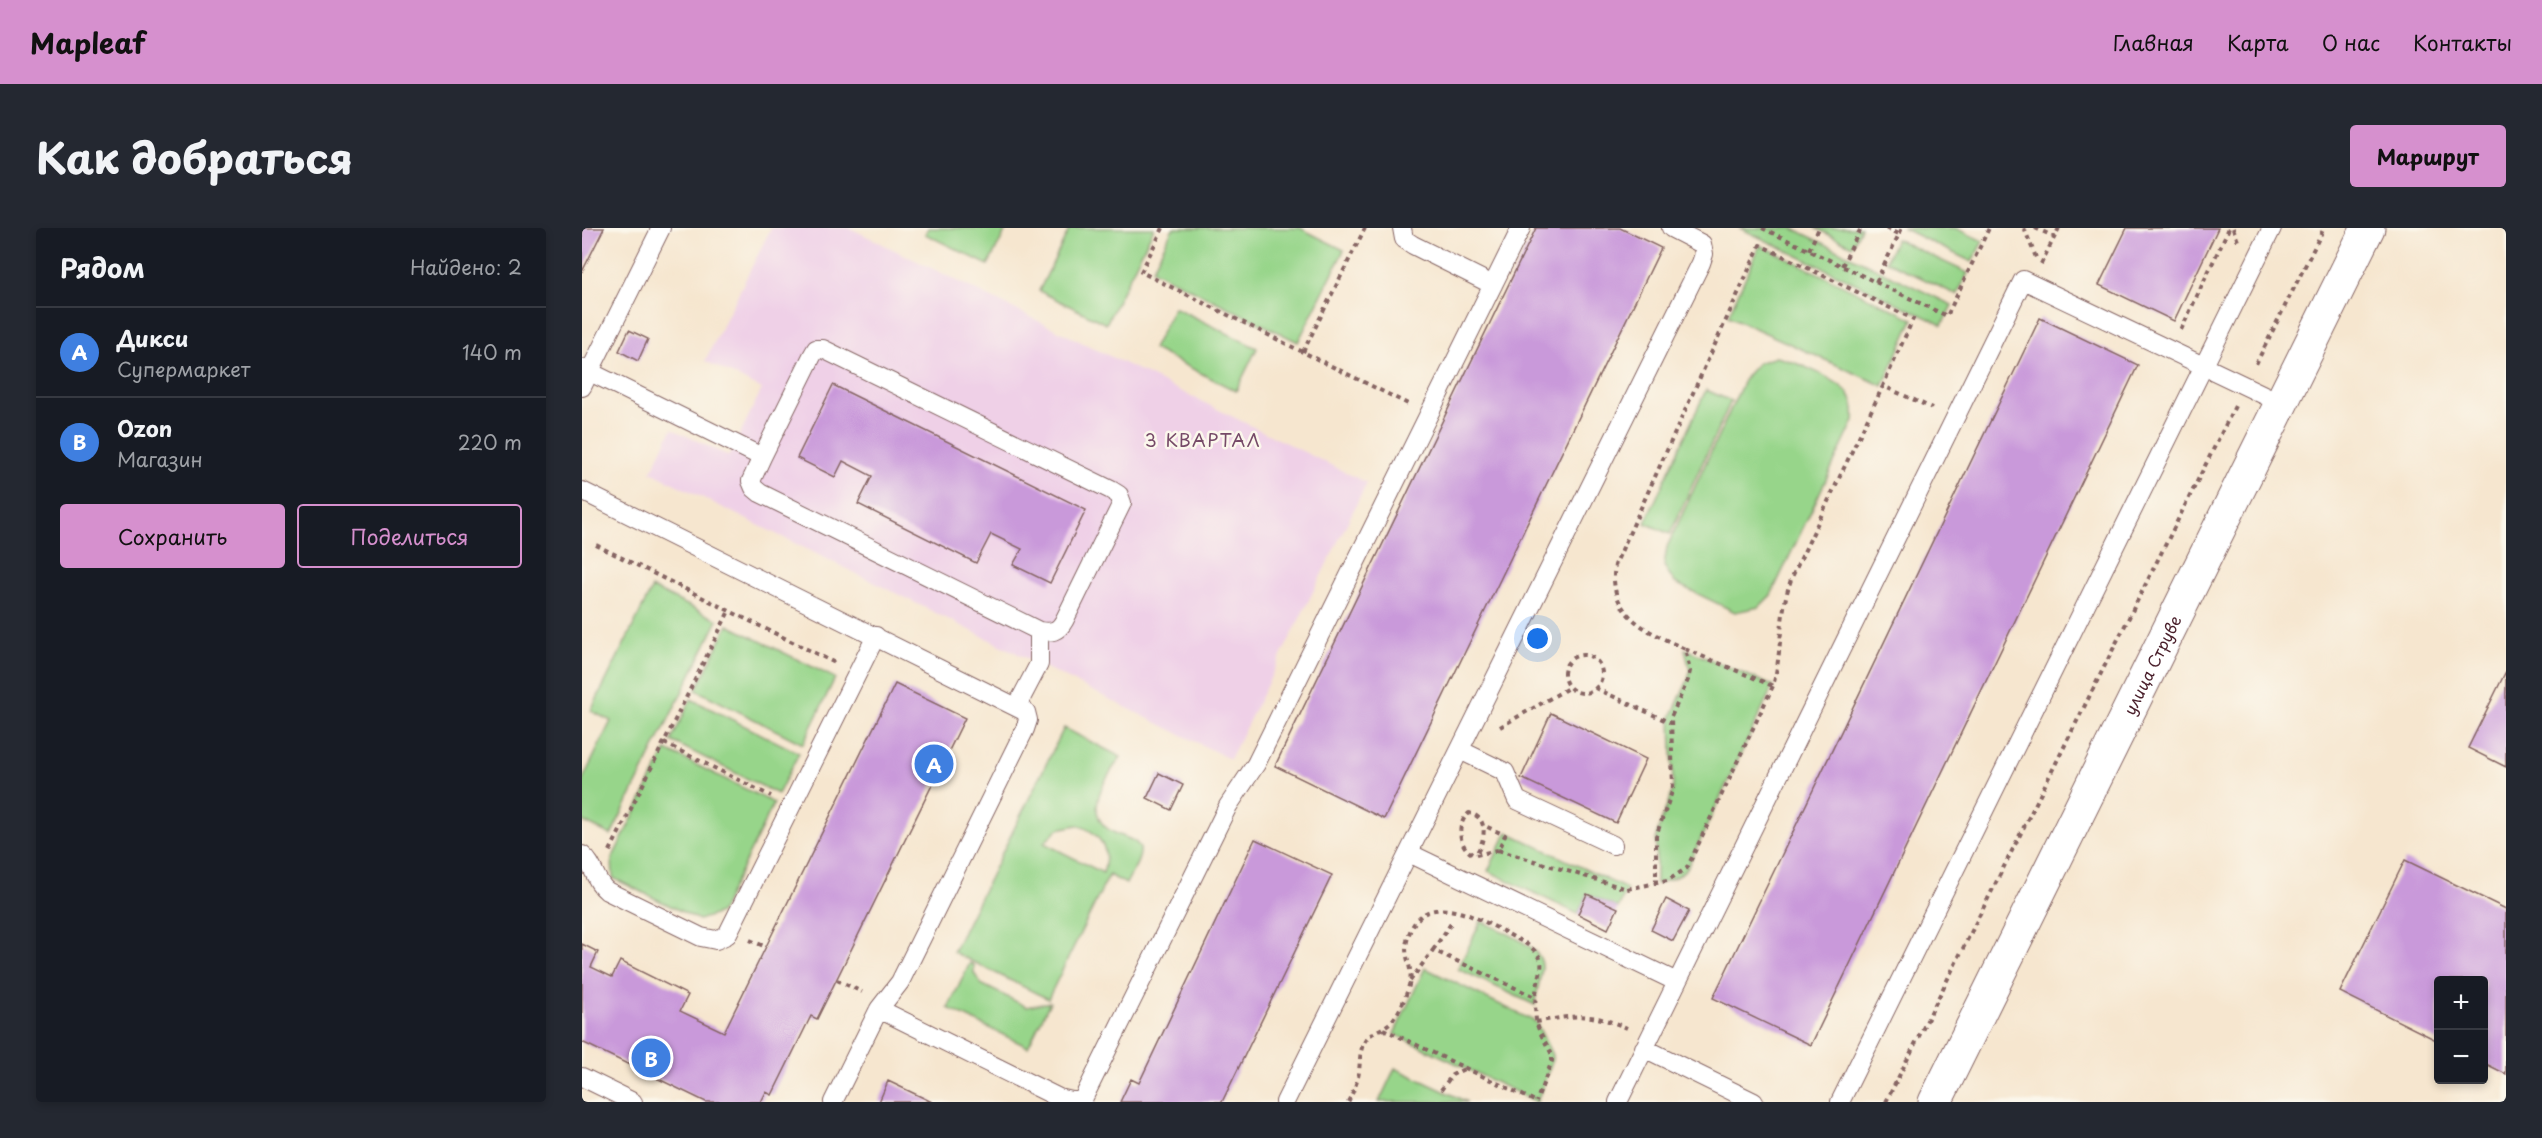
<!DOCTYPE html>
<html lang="ru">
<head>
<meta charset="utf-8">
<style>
	:root { --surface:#171b24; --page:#242831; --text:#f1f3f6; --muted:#9ea1a6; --line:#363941; --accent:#d690ce }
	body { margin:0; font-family:"Playpen Sans",sans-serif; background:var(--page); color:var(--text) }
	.controls { position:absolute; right:18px; bottom:18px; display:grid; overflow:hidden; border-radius:6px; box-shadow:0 3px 9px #0003 }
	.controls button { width:54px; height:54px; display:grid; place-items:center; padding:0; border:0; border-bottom:2px solid var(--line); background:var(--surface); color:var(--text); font:30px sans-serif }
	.you { position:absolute; left:956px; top:411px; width:21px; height:21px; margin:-15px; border:4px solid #fff; border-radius:50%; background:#1a73e8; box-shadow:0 0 0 9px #1a73e833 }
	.badge { display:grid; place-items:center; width:39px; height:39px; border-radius:50%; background:var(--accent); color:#fff; font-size:20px; font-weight:700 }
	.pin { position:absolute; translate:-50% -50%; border:3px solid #fff; box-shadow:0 2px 6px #0006 }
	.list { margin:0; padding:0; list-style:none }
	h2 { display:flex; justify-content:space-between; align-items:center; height:78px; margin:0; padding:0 24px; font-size:26px }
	h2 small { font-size:20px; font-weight:400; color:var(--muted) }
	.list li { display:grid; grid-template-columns:39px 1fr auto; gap:18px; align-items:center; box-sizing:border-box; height:90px; padding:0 24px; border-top:2px solid var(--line) }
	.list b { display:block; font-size:22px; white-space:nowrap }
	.list p { margin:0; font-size:20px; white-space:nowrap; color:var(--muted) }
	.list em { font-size:20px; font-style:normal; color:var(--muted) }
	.actions { display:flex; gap:12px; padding:18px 24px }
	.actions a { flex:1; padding:14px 0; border:2px solid var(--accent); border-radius:6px; text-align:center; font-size:21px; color:var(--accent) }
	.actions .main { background:var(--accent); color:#111 }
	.map { position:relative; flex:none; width:1924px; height:874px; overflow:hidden; border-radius:6px }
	header { display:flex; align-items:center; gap:36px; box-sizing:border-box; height:84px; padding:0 30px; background:var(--accent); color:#111 }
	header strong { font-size:28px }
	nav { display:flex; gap:33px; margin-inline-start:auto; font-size:21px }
	.intro { display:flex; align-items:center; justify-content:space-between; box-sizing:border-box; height:144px; padding:0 36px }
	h1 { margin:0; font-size:42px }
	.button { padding:15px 27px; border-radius:6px; background:var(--accent); color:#111; font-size:21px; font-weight:700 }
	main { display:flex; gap:36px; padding:0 36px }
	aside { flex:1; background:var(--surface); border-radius:6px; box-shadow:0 3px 9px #0003 }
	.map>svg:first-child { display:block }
</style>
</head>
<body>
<header>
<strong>Mapleaf</strong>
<nav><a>Главная</a><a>Карта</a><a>О нас</a><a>Контакты</a></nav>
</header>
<div class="intro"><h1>Как добраться</h1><a class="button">Маршрут</a></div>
<main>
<aside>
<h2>Рядом<small>Найдено: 2</small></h2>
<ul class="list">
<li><span class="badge" style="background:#3f7fe0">A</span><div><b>Дикси</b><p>Супермаркет</p></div><em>140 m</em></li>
<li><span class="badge" style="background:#3f7fe0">B</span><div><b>Ozon</b><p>Магазин</p></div><em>220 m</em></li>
</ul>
<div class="actions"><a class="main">Сохранить</a><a>Поделиться</a></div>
</aside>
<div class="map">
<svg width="1924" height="874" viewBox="0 0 1924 874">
	<rect width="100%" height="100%" fill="#fbf7ec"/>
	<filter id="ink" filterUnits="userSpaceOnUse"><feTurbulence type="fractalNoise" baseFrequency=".0167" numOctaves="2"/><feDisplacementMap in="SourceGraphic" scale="12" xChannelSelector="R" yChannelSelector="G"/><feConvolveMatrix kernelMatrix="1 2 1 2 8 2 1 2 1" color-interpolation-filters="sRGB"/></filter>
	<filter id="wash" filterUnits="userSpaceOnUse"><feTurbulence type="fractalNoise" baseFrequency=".008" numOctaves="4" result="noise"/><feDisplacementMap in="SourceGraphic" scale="24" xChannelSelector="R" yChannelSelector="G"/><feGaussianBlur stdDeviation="1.35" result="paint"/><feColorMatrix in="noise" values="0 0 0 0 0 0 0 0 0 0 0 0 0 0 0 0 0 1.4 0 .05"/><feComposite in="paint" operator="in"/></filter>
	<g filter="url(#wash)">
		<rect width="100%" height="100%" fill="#f6e6cf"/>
		<!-- built -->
		<path fill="#efd0e7" d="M189,0H268L785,255L648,531L69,244L90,201L147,228L177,167L180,161L123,133Z"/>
		<!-- green -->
		<path fill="#97d58a" stroke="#707a5a" stroke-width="1.5" fill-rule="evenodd" d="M346,0H425L406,37L343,6Z
			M488,0H572L524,96L457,63Z
			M591,0H718L762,22L716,114L570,42Z
			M1158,0H1210L1370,77L1360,97Z
			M1233,0H1279L1270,18Z
			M1320,0H1373L1401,13L1390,34Z
			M1314,11L1386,45L1375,67L1304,33Z
			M1178,17L1331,91L1301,158L1146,88Z
			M592,79L675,120L654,163L571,121Z
			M1194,129C1212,133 1256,151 1267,166C1272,174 1273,184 1272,193L1189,367L1177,379L1153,384L1093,355L1082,338L1085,319L1164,148L1176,135Z
			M1124,162L1149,173L1088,306L1063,295Z
			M70,360L136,392L29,607L0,593V553L29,493L9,483Z
			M146,397L253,450L221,516L114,462Z
			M1103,421L1191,458L1105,640L1096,648L1074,656V608L1091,561L1089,489L1106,452L1108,443Z
			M109,471L217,525L196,566L89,513Z
			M482,500L539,529C524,549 498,587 531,604C539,609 556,611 558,621C560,631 548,647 544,656L527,647L466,771L371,724ZM495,597C518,604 529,621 521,645L462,615L476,601Z
			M84,522L192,575L138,685L117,692L31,650L30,631Z
			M925,604L1045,661L1036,680L1005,666L996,686L906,643Z
			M899,693C915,701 962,718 960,739C959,752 954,763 953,777L876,741Z
			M388,735L392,737V745L399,756L445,779L468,774L446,819L366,780Z
			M843,740L954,794L970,827V833L955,874L812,806Z
			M813,840L885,874H797Z"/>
		<g id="blocks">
			<!-- building -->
			<path fill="#c999da" d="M0,0H22L0,44Z
				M954,0H1038L1079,20L802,591L693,538Z
				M1545,0H1636L1592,93L1517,57Z
				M1458,90L1556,137L1229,817L1131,770Z
				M47,102L66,111L56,133L37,123Z
				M251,157L504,282L468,355L431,337L440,321L409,306L394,335L276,276L290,248L261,233L253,249L215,230Z
				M1924,443V539L1886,520Z
				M313,456L383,490L235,791L229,788L190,867L184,864L179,874H124L0,814V716L16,724L9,739L30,749L38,733L106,767L98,783L142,804Z
				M969,485L1064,531L1034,595L939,550Z
				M577,545L601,557L589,582L565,570Z
				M673,611L750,647L640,874H538L549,851L557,855Z
				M1823,632L1924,681V846L1902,835V752H1856V813L1758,764Z
				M1005,666L1036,680L1026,701L996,686Z
				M1084,671L1107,683L1091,713L1069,702Z
				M306,853L350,874H297Z"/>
		</g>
	</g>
	<g filter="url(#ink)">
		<use href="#blocks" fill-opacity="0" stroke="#866564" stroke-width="1.5"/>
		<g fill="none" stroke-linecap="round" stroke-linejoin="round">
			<defs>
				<path id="service" d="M820,0L822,11L831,17L911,57
					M0,140L180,229L230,128L234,121H241L529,262L537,267L540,275L482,393C476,404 469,405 457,403L178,265L172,260L169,253L180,229
					M0,159L79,0
					M0,263L444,484L446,492L443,501L318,754L297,781
					M435,478L457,436V403
					M878,522L923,544L935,572L1031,617
					M827,625L1095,754
					M0,627C13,637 12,653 25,663L119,709L134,712L145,707L294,408
					M1062,820L1172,874
					M0,849L51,874
					M251,874L297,781L477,870L490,873L501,871L646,578L674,536L939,0
					M703,874L1119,35L1122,26L1120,16L1089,0
					M1036,874L1441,52L1699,175
					M1258,874L1690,0"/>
				<g id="minor">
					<path id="s1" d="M1353,874L1786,0"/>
				</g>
			</defs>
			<!-- service casing -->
			<use href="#service" stroke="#866564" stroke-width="20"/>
			<!-- minor casing -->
			<use href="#minor" stroke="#866564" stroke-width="35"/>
			<!-- path -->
			<path stroke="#866564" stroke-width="4" stroke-dasharray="4.5 4.5" stroke-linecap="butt" d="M581,0L559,44L826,176
				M1180,0L1365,88L1407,0
				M1304,0L1317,6
				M1442,0L1455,32
				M1453,0L1473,9
				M1651,0L1656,13
				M1227,22L1237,0
				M1459,36L1477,0
				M1260,38L1279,0
				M1294,54L1320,0
				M1599,102L1647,0
				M721,124L783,0
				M1674,136L1742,0
				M14,317L255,436
				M1103,421L1191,458
				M982 446a19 19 0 1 1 38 0a19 19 0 1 1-38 0Z
				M1013,460L1089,495
				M918,499L988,459
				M82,515L189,568
				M916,622L1045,661L1085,653L1105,640L1191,458C1201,421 1196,386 1210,349L1301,158L1350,180
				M28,623L147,383
				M890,626C876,617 874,596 887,585C908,589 903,615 893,627
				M894,627L916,622L923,607L901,597
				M1074,656V608L1091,561L1089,489L1106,452L1108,443L1103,421C1065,403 1025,387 1033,337L1178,17L1331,91L1301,158
				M168,712L184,719
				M851,722L870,694
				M255,752L280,764
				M828,753L851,722L953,769
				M954,794C993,787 1008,784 1045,800
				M801,801L955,874
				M859,862L870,847L884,840
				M766,874C770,866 774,858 776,849C779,837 776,825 783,813C788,805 797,803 805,797C816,790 825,767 828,753C831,739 821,728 825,713C840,650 909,698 943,715C968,732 958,740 954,764C953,773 953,783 954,792C956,804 965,816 970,827V833L954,874
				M1304,874L1653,178"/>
			<!-- service -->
			<use href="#service" stroke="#fff" stroke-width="18"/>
			<!-- minor -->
			<use href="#minor" stroke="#fff" stroke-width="33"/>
		</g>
	</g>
	<g text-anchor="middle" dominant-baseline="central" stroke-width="5" stroke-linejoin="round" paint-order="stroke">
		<!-- street labels -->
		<g font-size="16" fill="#4a1f2b" stroke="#fbf7ec">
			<text stroke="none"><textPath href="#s1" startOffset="488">улица Струве</textPath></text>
		</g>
		<!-- neighbourhood labels -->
		<g font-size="18" letter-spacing="1.5" fill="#764a68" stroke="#fbf7ec">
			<text x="621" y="211">3 КВАРТАЛ</text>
		</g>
	</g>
</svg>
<div class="controls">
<button>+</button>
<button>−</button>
</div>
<div class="you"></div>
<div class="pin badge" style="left:352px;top:536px;background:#3f7fe0">A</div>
<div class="pin badge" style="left:69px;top:830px;background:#3f7fe0">B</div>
</div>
</main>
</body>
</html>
